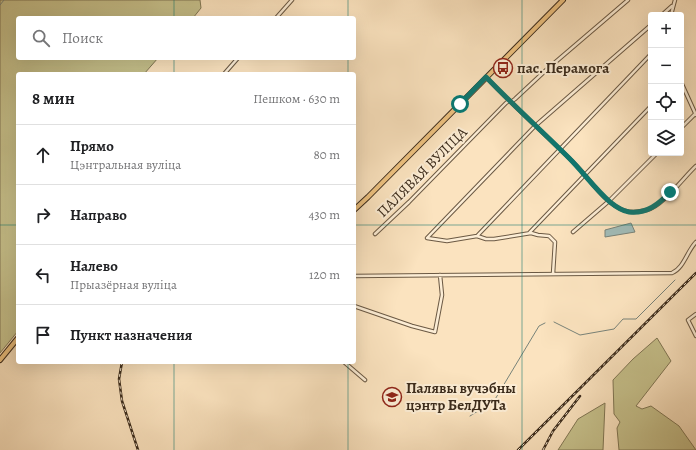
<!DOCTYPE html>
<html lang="ru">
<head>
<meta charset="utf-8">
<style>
	:root { --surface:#fff; --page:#f6f6f6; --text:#202124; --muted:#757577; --line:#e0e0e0 }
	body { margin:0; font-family:Alegreya,serif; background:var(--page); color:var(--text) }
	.controls { position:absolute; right:12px; top:12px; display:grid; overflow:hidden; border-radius:4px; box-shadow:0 4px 16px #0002 }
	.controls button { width:36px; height:36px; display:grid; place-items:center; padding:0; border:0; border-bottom:1px solid var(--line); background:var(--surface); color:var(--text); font:20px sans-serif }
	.stop { position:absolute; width:12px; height:12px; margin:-9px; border:3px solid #0f766e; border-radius:50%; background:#fff }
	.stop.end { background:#0f766e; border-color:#fff; box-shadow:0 1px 4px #0008 }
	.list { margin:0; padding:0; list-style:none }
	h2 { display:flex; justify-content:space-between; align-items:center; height:52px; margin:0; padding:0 16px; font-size:17px }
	h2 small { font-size:13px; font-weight:400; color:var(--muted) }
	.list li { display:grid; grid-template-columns:26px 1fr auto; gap:12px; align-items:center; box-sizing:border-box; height:60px; padding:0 16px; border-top:1px solid var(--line) }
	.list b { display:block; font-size:15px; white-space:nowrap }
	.list p { margin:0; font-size:13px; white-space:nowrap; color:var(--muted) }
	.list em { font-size:13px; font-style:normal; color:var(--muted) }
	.icon { flex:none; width:22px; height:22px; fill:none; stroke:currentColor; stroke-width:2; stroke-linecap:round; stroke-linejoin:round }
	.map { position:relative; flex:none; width:696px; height:450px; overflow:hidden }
	.search { position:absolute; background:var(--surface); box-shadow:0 4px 16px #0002; left:16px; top:16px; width:340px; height:44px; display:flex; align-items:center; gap:10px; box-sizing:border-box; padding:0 14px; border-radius:4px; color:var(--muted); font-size:15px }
	.panel { position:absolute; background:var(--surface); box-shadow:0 4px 16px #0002; left:16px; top:72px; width:340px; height:292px; border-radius:4px }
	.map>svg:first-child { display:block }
</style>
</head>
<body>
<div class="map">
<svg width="696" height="450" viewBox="0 0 696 450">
	<rect width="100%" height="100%" fill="#fbe3bf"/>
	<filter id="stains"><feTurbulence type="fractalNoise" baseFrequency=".005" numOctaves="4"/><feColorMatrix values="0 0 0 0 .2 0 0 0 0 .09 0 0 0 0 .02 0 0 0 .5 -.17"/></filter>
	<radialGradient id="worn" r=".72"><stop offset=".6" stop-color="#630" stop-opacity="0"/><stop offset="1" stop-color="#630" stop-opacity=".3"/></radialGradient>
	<!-- green -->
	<path fill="#c6c18c" stroke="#807654" d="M0,0H200L201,8L193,18H18V58H158L144,74H18V331L0,353Z
		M657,338L671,361L636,406L642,409L651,406L679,426L696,450H619L617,428L620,422L614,414L613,380L633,359Z
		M605,403L603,450H558L578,419Z"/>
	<!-- water -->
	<path fill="#a1bdba" stroke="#78837a" d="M631,223L635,232L605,237V230Z"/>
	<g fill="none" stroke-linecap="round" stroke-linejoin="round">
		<!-- stream -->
		<path stroke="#78837a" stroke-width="1" d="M0,5L4,0
			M554,322L580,335L614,329L623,319H636L675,280
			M470,416L494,401L539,326L545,323"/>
		<defs>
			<path id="minor" d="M662,15L672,6
				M671,15L675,0
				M276,18L292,0
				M224,74L238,58
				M486,77C515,108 546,135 575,164C590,179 603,202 623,210C630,213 639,212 647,210C662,207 684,177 696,166
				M681,82L696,115
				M681,128L695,114
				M573,232L609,201L657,153
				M529,233L651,106
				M375,234L409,202L506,103L509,101L511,102L515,99L545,71L628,0
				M477,236L651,54
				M553,274L555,242L549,236L538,235L531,233L494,239H486L477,236L447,241L427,238L535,126L651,25
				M354,276L672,273C684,268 687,251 696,242
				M354,306L412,326L435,332L442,295L440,275
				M696,314L688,320L696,336
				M344,362L365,380"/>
			<path id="primary" d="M354,210L368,197L563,0
				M0,360L18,338"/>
		</defs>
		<!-- minor casing -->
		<use href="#minor" stroke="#6b5944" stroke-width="4.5"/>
		<!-- primary casing -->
		<use href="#primary" stroke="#3b2b1b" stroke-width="6"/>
		<!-- minor -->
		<use href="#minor" stroke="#fcedd5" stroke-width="2.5"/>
		<!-- primary -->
		<use href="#primary" stroke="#eec280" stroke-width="4"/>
		<defs>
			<path id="rail" d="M122,362L119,379L122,401L138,450
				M518,450L696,273
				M543,450L553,431L580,396"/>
		</defs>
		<!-- rail casing -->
		<use href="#rail" stroke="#3b2b1b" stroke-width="2.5"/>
		<!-- rail -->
		<use href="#rail" stroke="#fcedd5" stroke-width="1" stroke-dasharray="3" stroke-linecap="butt"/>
	</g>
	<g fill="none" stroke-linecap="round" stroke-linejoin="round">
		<!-- route -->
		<path stroke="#0f766e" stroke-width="5" d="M460,104L486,77C513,105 542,131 569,158C583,172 595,189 610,202C615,206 622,211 629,212C647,214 659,204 670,192"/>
	</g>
	<!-- grid -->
	<path fill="none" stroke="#0f766e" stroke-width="1" stroke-opacity="0.55" d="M174,0V18M348,0V18M522,0V450M174,58V74M348,58V74M0,225H18M354,225H696M174,362V450M348,362V450"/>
	<!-- icons -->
	<defs>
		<symbol id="bus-ring" viewBox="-11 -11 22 22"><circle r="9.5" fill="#fcedd5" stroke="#8f2418" stroke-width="1.5"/><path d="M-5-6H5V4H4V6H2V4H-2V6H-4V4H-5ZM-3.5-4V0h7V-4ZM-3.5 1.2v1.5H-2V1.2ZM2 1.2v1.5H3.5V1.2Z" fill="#8f2418"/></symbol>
		<symbol id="university-ring" viewBox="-11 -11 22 22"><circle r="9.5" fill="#fcedd5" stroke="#8f2418" stroke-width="1.5"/><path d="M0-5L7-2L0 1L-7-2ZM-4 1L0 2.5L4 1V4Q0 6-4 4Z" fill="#8f2418"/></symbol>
	</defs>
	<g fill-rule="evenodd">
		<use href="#bus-ring" x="492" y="57" width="22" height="22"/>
		<use href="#university-ring" x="381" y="386" width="22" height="22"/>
	</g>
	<g text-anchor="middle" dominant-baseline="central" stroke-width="4" stroke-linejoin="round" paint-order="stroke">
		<!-- poi labels -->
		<g font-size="15" font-weight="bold" fill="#3b2b1b" stroke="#fcedd5" text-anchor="start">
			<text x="517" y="68">пас. Перамога</text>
			<text x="406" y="388">Палявы вучэбны<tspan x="406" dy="17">цэнтр БелДУТа</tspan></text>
		</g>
		<!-- street labels -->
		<g font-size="15" fill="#3b2b1b" stroke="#fcedd5">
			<text transform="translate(422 172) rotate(-45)">ПАЛЯВАЯ ВУЛІЦА</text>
		</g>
	</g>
	<rect width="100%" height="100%" filter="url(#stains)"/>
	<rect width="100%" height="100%" fill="url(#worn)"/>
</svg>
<div class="controls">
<button>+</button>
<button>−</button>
<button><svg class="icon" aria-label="locate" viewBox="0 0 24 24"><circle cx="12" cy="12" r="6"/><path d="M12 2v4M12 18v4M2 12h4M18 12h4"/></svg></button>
<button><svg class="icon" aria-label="layers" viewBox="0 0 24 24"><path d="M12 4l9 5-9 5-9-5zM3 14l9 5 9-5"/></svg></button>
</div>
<div class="stop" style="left:460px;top:104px"></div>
<div class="stop end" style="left:670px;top:192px"></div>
<div class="search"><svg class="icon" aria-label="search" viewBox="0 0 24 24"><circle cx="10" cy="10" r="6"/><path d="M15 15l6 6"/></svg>Поиск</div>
<section class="panel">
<h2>8 мин<small>Пешком · 630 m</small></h2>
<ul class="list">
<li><svg class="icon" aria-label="ahead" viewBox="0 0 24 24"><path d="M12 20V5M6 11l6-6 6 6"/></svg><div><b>Прямо</b><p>Цэнтральная вуліца</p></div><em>80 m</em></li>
<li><svg class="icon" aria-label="right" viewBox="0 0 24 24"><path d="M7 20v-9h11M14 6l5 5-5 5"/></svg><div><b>Направо</b></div><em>430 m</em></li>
<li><svg class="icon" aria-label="left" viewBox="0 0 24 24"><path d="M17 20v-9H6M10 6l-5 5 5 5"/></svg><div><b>Налево</b><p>Прыазёрная вуліца</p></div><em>120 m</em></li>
<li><svg class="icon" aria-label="arrive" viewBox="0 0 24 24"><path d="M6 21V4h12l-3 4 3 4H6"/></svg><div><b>Пункт назначения</b></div></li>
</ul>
</section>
</div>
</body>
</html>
